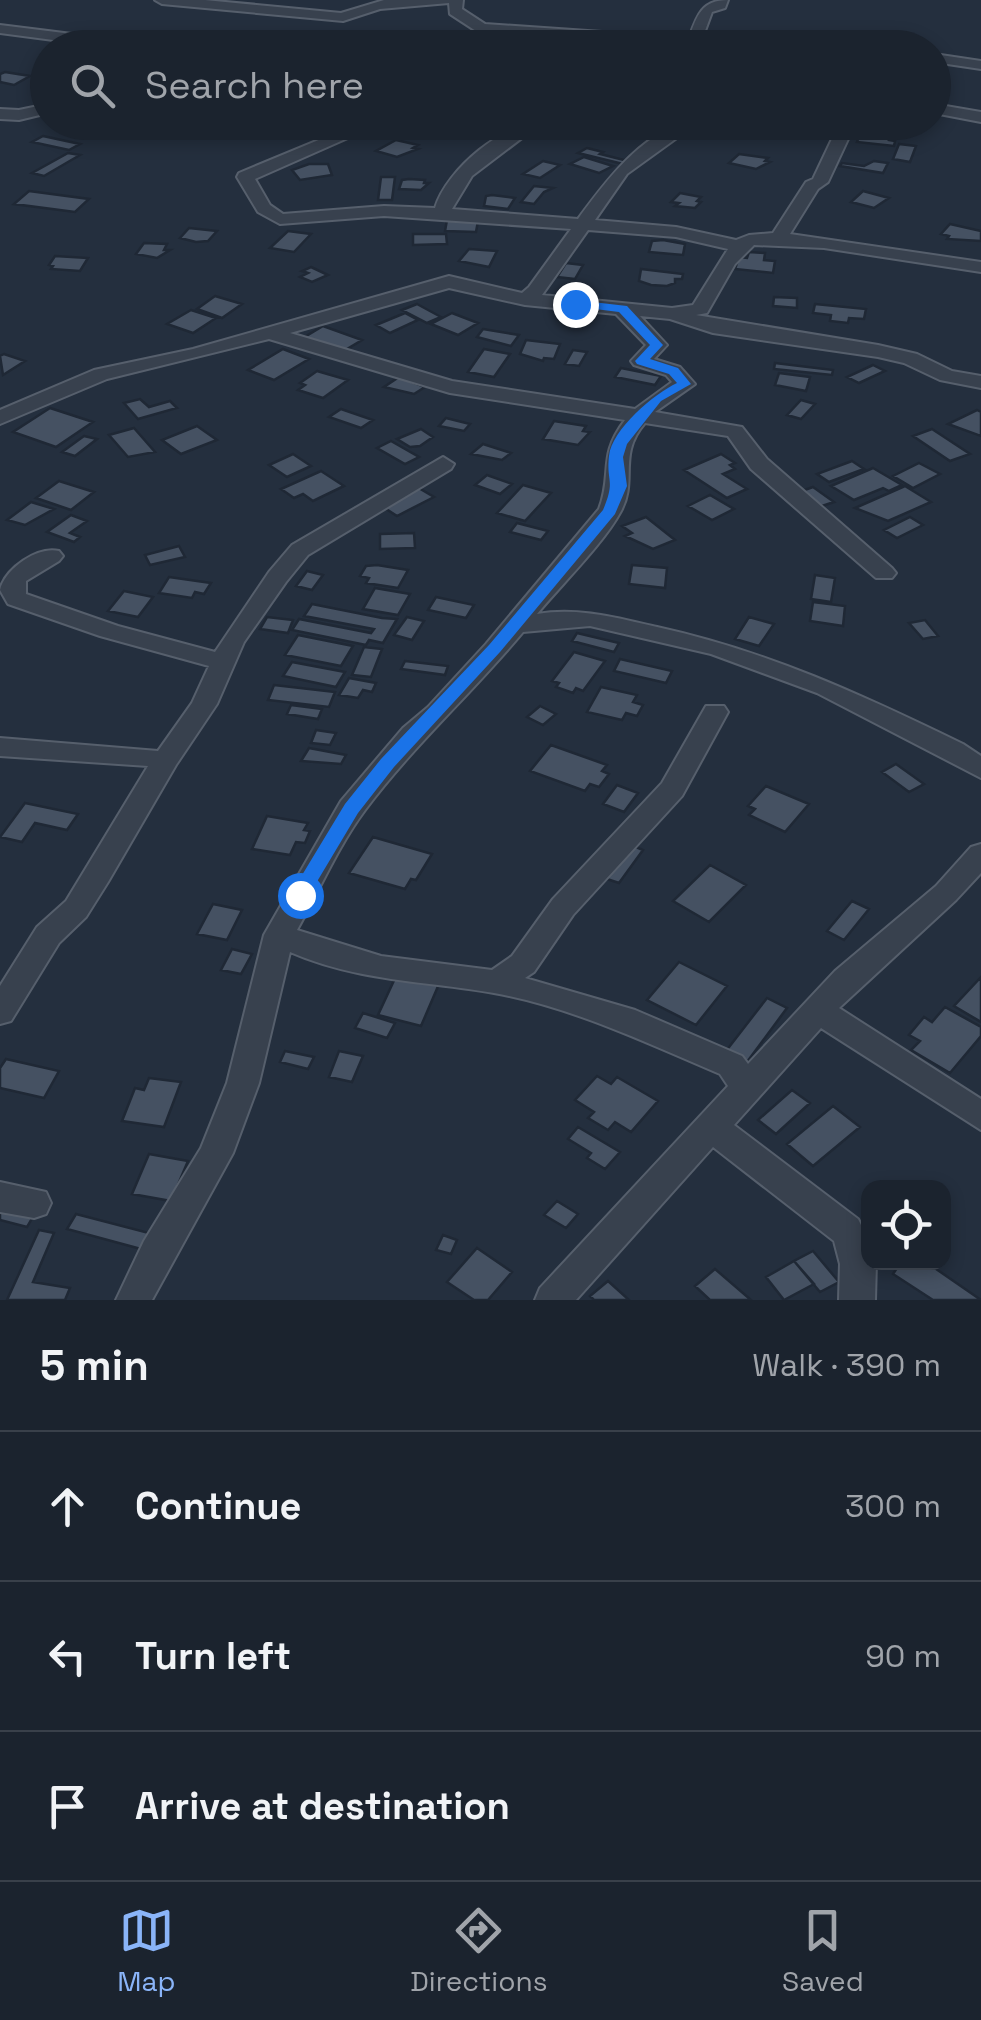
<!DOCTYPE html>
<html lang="en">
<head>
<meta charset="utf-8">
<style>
	:root { --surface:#1b232e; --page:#242b36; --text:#f1f3f6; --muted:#a0a4aa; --line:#39404a; --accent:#8ab4f8 }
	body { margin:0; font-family:"Space Grotesk",sans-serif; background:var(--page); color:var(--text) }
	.controls { position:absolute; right:30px; bottom:30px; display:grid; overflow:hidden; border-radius:20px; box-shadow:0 5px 15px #0003 }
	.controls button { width:90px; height:90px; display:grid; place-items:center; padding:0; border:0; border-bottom:2px solid var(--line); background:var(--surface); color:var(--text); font:50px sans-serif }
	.stop { position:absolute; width:30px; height:30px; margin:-22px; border:8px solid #1a73e8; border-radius:50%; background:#fff }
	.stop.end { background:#1a73e8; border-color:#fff; box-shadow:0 2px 10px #0008 }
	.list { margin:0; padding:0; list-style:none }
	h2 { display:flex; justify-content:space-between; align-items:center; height:130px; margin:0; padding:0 40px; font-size:42px }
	h2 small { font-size:32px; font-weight:400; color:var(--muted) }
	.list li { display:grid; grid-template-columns:65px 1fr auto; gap:30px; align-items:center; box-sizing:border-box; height:150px; padding:0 40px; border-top:2px solid var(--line) }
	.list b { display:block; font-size:38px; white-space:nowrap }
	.list em { font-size:32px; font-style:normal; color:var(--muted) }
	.icon { flex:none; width:55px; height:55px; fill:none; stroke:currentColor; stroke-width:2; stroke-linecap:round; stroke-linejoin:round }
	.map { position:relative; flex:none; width:981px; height:1300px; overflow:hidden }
	.search { position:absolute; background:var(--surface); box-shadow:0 5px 15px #0003; left:30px; right:30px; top:30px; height:110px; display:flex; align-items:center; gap:25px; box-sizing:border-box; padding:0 35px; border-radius:55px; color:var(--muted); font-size:38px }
	.sheet { height:580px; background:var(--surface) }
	nav { display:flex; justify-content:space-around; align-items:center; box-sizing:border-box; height:140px; border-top:2px solid var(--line); background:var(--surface); font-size:28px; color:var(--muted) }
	nav a { display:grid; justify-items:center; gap:5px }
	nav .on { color:var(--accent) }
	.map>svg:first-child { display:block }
</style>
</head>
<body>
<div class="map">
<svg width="981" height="1300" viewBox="0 0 981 1300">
	<rect width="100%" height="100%" fill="#242f3e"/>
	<!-- building -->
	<path fill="#455162" stroke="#1f2835" stroke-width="2.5" d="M5,72L30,76L14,85L0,82V74Z
		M860,133L890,137L889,140L895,141L894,146L857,142Z
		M43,136L80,144L69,150L32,142Z
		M396,140L418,145L413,148L418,149L397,157L376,151Z
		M899,144L916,146L910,162L893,159Z
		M587,148L603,152L600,154L632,162L627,165L578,153Z
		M68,153L80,155L44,176L32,173Z
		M739,154L768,158L765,161L770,162L756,169L729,163Z
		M584,157L613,166L599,173L570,164Z
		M543,161L560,165L540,178L523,174Z
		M874,161L888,163L883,173L840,166L842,163L864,166Z
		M309,164H328L332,175L300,180L292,170Z
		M381,177H395L392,200H378Z
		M409,179L425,180L424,183H429L421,190L399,189L402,180Z
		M534,186L553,188L544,192L534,204L521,202Z
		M29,191L89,199L75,212L14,204Z
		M863,191L889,198L874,208L851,202Z
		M680,193L701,197L697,201L701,202L695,208L675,206L679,203L671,202Z
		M492,195L515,198L508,209L484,206L486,196Z
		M447,220L478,221L476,232L445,231Z
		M950,224L981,231V241L947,239L949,236L941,234Z
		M189,228L217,231L208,241L196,242L180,238Z
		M288,231L311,234L294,252L270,248Z
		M413,234H446L447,244L413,245Z
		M663,240L685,244L683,255L649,252L652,241Z
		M144,243L167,244L164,250H170L157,258L136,254Z
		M469,249L497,251L489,267L459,261Z
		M749,252L765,253L764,260L775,261L773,273L735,269L739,257L747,258Z
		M55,256L88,258L80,271L51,269L53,266L49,265Z
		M566,263L583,265L575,279L557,277Z
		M311,267L328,275L312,282L300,277L308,273L302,271Z
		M641,269L683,274L682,279H675V283L667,286L651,285L639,281Z
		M215,296L242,304L222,318L197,309Z
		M774,297L797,298V308L773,306Z
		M417,304L441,317L427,323L402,310Z
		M815,304L866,309L864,319L849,318L848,323L830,321L831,315L813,313Z
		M191,310L216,318L193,333L167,324Z
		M405,313L418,320L390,333L376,325Z
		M452,313L478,323L458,335L431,324Z
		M323,326L362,340L342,352L303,338Z
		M483,329L519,335L511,346L477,337Z
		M526,340L560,344L554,359L544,358L543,361L520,354Z
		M283,349L309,359L274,380L248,370Z
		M484,349L510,354L494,377L468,372Z
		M573,350L587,352L579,366L565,364Z
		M4,354L25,361L3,375L0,356Z
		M775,363L833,370L832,375L774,369Z
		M873,365L885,371L859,383L847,377Z
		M621,368L661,376L655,385L615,377Z
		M317,371L348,380L323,398L298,390L305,385L300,383Z
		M779,373L810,377L806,391L775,385Z
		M399,377L425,387L414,394L384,387Z
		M140,399L149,407L170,401L177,408L138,419L124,403Z
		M801,400L815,404L801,419L787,415Z
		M50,408L93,422L56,447L13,432Z
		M341,409L373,420L361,428L329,417Z
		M977,410L981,412V436L948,424Z
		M446,418L470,424L464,431L439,426Z
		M554,421L586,426L583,431L590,432L578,445L543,439Z
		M197,426L217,440L181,454L162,440Z
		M134,428L155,452L128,457L109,435Z
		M421,429L433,437L420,446L410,447L397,439Z
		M932,429L970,454L950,461L913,436Z
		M84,436L97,439L75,456L62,452Z
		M391,441L419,457L405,464L377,448Z
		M483,444L511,453L502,460L471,454Z
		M293,454L311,466L287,477L269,465Z
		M721,454L735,463L730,465L735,469L723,474L747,489L727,498L684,470Z
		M852,461L864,469L829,482L817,474Z
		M919,463L940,474L913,488L893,476Z
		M873,468L902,485L889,491L883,488L854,500L831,486Z
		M321,471L344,486L313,501L303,494L294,498L281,489Z
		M487,475L512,484L500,494L475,485Z
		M59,481L94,492L71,510L36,498Z
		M523,485L551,493L525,521L497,513Z
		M905,486L931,502L888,521L855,508Z
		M417,487L434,497L397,516L380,505Z
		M813,487L834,502L819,507L799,492Z
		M710,495L734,509L712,520L688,506Z
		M31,502L54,509L25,525L7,520Z
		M71,515L87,521L70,533L80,537L74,542L47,532Z
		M646,517L675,540L653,549L625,536L632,533L622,526Z
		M910,517L923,525L897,538L884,530Z
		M517,523L548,531L541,540L510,532Z
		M414,533L415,548L380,549V534Z
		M179,546L185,557L150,565L145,555Z
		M377,565L408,570L398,588L366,583L369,578L360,576L366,566Z
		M632,565L667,568L665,588L629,584Z
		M307,571L323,575L312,590L296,586Z
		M815,575L835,578L831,602L811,599Z
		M169,577L211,583L204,594L195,592L192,598L159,593Z
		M375,588L410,594L398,615L363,609Z
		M124,591L153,597L138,617L108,611Z
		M436,597L474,605L466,618L428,610Z
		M813,602L845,606L843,626L810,621Z
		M312,604L382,618L397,619L383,643L369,640L366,645L292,630L299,619L371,633L374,629L304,616Z
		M267,617L293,620L288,633L260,629Z
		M407,617L424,621L412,640L394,635Z
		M749,617L774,624L759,646L735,639Z
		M925,620L938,636L923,639L909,623Z
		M577,633L619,643L614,652L572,641Z
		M298,635L353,646L341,666L285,655Z
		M364,647L382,649L371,677L352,675Z
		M574,652L605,661L583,691L576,688L573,693L556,687L559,683L552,681Z
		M620,659L672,671L666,683L614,671Z
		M405,661L448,666L445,675L401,669Z
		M292,662L345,672L336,687L283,676Z
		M349,678L376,683L372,692L363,690L358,698L339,695Z
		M274,685L335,692L329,707L268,700Z
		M601,687L637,695L633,702L643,705L637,716L626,713L622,720L587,712Z
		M291,705L322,709L318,719L287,714Z
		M540,706L556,714L543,725L527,717Z
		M316,730L336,733L330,745L311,743Z
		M551,745L607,765L602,771L609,774L599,787L590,784L585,791L530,771Z
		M309,748L346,755L341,764L301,761Z
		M896,764L924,784L909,792L882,772Z
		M617,785L638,793L624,812L603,804Z
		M766,786L809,804L785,832L749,815L755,809L748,806Z
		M25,803L78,814L67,830L35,823L22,842L0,837Z
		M267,816L308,823L304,830L310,831L305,843L296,842L290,855L252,849Z
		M373,837L432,854L416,880L411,879L405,889L349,873Z
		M629,844L643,850L619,883L604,878Z
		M710,865L746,885L709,922L673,901Z
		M852,901L869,909L844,940L827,931Z
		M213,904L242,910L227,940L197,934Z
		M232,949L252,954L241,974L221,970Z
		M679,962L727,986L696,1025L647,1000Z
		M397,974L439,984L421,1026L378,1015Z
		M981,977V1022L954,1006Z
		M767,998L787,1008L747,1062L726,1051Z
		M945,1007L981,1027V1036L950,1073L911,1050L920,1041L909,1035L924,1017L932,1022Z
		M363,1013L395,1023L387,1038L355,1028Z
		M285,1051L314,1057L308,1069L280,1062Z
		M339,1051L363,1056L352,1082L329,1077Z
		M6,1059L59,1071L44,1098L0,1088V1068Z
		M597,1076L611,1084L617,1077L658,1101L631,1132L615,1122L608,1130L588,1118L594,1112L575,1100Z
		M149,1078L181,1082L164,1127L122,1121L135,1088L144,1090Z
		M792,1090L810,1103L776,1134L758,1120Z
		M833,1106L860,1127L813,1166L787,1144Z
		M578,1127L620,1152L605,1169L587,1158L591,1153L568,1139Z
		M149,1154L188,1161L171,1201L132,1194Z
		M557,1201L578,1214L566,1228L544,1215Z
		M0,1208L35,1213L27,1227L0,1220Z
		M76,1214L149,1233L141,1249L67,1229Z
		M39,1230L54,1233L33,1282L70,1288L65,1300H7Z
		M443,1235L457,1240L451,1254L436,1250Z
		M477,1248L512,1272L488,1300H474L447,1282Z
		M813,1251L839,1282L820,1292L794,1261Z
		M794,1261L814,1284L784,1300L766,1277Z
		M901,1262H926L981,1300H933L893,1274Z
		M715,1269L751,1300H710L695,1286Z
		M608,1281L629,1300H594L590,1296Z"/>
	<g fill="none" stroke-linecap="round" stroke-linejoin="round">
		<defs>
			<path id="minor" d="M155,0H205L341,13L384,0H463L462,9L485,24L689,38C697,15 702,0 728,0L725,8L712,12L702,39L781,44L788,48H702L520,37L516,48H502L506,35L476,31L450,14L449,3L380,9L343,21L162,4Z
				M0,25L152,44L159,48H114L0,33Z
				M934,54L981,61V69L934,62Z
				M48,104V113L19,120L0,119V109L19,110Z
				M934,104L981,112V122L934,113Z
				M362,122H384L255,179L270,205L283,214L384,206L435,208C447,169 504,122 543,122L472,176L452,209L578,219C605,182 649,122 699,122L627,174L595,220L676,227L736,240L749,235L773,233L806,182L813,179L840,122H856L828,182L818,189L790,234L981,262V272L824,248L754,245L735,264L707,313L696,315L878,345L917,354L952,371L981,376V388L940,380L904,363L878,357L713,333L670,319L640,316L667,345L654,359L680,367L695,384L655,412L742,427L767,459L892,568L896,573L892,578H876L751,469L728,436L645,423C617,455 638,480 621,511C604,543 561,585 537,614C579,607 617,618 657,627C770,652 860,694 963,744L981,756V778L817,693L711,654L590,626L523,632C472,693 413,746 365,810C338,846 319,891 297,930L381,956L492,970L512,956L553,899L662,783L706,706H724L728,712L682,796L573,915L534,972L525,978L635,1010L742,1056L748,1064L835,971L936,886L971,847L981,844V873L956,900L839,1008L981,1099V1130L821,1028L734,1125L858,1219L868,1239V1262H876L875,1300H839L840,1264L834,1241L713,1147L576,1300H535L540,1288L728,1086L720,1074C647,1043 572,1007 494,993C425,981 356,981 290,952L259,1083L233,1153L152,1300H116L144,1241L201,1148L227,1083L264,935L341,801L403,728L428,707L486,644L599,509C613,473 597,457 625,420L450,393L269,339L107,379L0,424V410L94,370L193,349L449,276L522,293L529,287L571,229L384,216L280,224L258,212L237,177L239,173ZM588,230L676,237L728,249L693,305L672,308L542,295ZM449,288L525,305L616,314L646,345L631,361L634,365L666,375L672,382L635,409L452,381L290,333Z
				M443,457L454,464L451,469L308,555L286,582L244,642L217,704L176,765L108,882L86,917L59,943L11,1021L0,1024V986L37,927L66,901L148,766L0,756V738L158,751L192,703L209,666L100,636L8,604L0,590C5,569 37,546 59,551L63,556L59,561L26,581V594L118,626L215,652L269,572L292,545Z
				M0,1182L46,1192L51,1203L46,1214L34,1218L0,1212Z"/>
		</defs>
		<!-- minor casing -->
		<use href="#minor" stroke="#565f6c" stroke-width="4"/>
		<!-- minor -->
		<use href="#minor" fill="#38414e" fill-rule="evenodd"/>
	</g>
	<!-- route -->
	<path fill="#1a73e8" d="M575,300L627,306L663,345L650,359L678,368L691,384L661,401L627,444L623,457L627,486L615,514L500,652L394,767L358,813L306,900H293L290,895L345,804L381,759L489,645L603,510C616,479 606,483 609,456C612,429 654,394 677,383L669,374L637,364L635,361L650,345L619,312L571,306Z"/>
</svg>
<div class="controls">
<button><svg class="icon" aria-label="locate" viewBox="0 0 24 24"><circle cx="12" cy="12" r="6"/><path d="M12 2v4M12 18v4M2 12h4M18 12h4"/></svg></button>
</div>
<div class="stop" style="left:300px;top:895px"></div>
<div class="stop end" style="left:575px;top:304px"></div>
<div class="search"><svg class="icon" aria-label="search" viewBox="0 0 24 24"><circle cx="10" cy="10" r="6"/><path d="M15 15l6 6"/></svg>Search here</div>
</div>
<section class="sheet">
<h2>5 min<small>Walk · 390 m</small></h2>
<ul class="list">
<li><svg class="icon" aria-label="ahead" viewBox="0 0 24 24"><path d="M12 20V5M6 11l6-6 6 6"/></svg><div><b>Continue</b></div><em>300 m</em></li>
<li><svg class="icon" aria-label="left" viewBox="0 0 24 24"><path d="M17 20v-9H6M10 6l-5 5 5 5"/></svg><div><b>Turn left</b></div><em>90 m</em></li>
<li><svg class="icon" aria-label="arrive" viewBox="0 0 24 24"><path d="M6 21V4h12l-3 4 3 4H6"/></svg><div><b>Arrive at destination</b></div></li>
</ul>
</section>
<nav>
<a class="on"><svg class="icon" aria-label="map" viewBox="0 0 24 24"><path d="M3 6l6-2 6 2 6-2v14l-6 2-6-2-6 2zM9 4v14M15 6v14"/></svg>Map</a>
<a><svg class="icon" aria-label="directions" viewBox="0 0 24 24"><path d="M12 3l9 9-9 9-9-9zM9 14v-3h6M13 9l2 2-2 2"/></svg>Directions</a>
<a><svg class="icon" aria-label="saved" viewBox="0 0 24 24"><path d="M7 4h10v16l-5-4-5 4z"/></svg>Saved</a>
</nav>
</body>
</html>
